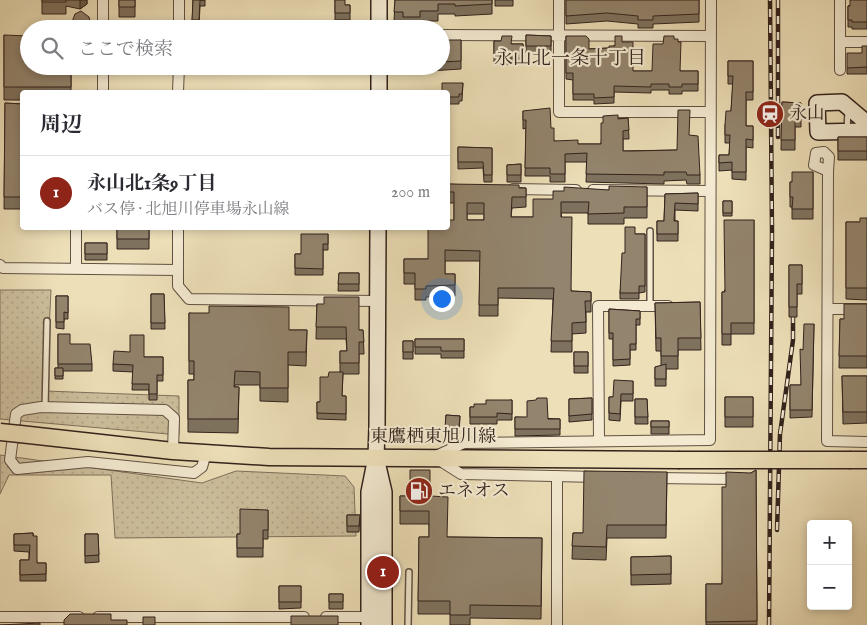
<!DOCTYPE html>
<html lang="ja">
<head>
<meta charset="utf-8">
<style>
	:root { --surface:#fff; --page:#f2f2f3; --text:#2b2b33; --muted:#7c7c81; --line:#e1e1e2; --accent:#8f2418 }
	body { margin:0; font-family:"IM FELL English","Noto Serif JP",serif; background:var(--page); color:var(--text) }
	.controls { position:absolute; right:15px; bottom:15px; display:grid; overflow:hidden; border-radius:5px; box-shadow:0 2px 8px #0003 }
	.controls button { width:45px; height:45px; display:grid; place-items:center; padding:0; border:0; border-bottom:1px solid var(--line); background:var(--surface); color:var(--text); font:25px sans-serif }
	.you { position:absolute; left:441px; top:298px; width:18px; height:18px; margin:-12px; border:4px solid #fff; border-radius:50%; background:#1a73e8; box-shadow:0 0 0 8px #1a73e833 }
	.badge { display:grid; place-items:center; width:32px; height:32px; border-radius:50%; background:var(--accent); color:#fff; font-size:16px; font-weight:700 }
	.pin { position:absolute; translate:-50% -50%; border:2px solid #fff; box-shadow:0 1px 5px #0006 }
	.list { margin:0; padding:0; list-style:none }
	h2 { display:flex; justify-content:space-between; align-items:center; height:65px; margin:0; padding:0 20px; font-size:21px }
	h2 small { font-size:16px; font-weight:400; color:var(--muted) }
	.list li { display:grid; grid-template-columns:32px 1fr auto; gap:15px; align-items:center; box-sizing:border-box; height:75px; padding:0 20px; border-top:1px solid var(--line) }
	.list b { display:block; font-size:19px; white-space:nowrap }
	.list p { margin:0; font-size:16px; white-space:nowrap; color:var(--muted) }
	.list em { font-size:16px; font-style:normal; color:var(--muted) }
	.icon { flex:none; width:28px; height:28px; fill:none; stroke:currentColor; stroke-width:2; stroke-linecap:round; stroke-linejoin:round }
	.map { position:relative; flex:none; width:867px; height:625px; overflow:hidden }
	.search { position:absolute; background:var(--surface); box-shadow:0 2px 8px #0003; left:20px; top:20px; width:430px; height:55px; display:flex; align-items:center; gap:12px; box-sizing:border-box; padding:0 18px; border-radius:28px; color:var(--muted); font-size:19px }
	.panel { position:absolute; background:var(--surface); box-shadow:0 2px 8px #0003; left:20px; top:90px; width:430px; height:140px; border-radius:5px }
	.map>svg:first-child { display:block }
</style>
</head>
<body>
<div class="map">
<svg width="867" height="625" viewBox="0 0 867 625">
	<defs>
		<pattern id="grass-dots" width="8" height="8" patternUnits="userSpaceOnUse" patternTransform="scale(1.25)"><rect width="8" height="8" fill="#cdbf9d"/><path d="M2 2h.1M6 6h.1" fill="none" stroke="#b0a487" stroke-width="1.8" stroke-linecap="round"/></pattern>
	</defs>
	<rect width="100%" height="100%" fill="#eddfb8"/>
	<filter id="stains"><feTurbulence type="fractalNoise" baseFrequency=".004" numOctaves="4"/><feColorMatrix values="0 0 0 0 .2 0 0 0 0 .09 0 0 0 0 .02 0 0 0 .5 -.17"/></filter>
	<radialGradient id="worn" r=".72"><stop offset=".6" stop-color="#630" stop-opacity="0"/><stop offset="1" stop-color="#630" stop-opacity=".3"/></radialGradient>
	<!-- grass -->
	<path fill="url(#grass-dots)" stroke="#80705c" d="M0,290H51L46,391L179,396V435L0,419Z
		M0,455L202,483L236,471L345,476L354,487L356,536L115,538L111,475H9L0,494Z"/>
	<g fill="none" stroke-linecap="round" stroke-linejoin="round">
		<defs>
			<path id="lane" d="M847,130L848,111
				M650,231V306
				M45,408L47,321
				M408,625L409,572"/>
			<path id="street" d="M559,0V112H711
				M103,29V0
				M179,29V0
				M441,35L711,36
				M840,42H867
				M840,70V0
				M103,92V66
				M178,92L179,66
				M828,171L829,157L824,152L816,153L814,165L828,171L827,441L867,442
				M513,189L576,190
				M593,190L710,191
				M178,228V286L189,299L378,301
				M0,265L3,268L178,270
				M76,268V228
				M828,309H867
				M599,441L598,306H668
				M173,451L174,418L165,410L41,407L22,410L16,414L10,460L17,469L88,462L194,473L202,467L206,453
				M438,455L464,443L710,440L711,0
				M439,460L461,474L597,477
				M654,478L737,479
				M0,617H79
				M98,617H304
				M326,617H374
				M557,625V476"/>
			<path id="secondary" d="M379,29V0
				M379,66V92
				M867,123L842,102L817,103L818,132L867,131
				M377,462L384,492V625
				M369,625V492L376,457L377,428L378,228"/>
			<path id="primary" d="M20,434L173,451L269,457L678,460
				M851,460H867"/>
		</defs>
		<!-- lane casing -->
		<use href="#lane" stroke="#615143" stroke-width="8"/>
		<!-- street casing -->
		<use href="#street" stroke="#615143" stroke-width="12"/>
		<!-- secondary casing -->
		<use href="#secondary" stroke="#32221c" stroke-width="18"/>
		<!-- primary casing -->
		<use href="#primary" stroke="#32221c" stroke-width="19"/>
		<!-- lane -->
		<use href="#lane" stroke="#f3ead1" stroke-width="5"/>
		<!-- street -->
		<use href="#street" stroke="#f3ead1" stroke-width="10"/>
		<!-- secondary -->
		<use href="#secondary" stroke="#f3ead1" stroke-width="15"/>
		<!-- primary -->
		<use href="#primary" stroke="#eddfb8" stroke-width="16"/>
		<defs>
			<path id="rail" d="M778,0V137
				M777,530L780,434L793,340V317
				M769,625L772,231L770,0"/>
		</defs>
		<!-- rail casing -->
		<use href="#rail" stroke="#32221c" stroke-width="4.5"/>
		<!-- rail -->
		<use href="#rail" stroke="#f3ead1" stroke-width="2.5" stroke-dasharray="8" stroke-linecap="butt"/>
		<defs>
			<path id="primary-bridge" d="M0,432L20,434
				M678,460H851"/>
		</defs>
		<!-- primary-bridge casing -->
		<use href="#primary-bridge" stroke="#32221c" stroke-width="19" stroke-linecap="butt"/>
		<!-- primary-bridge -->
		<use href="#primary-bridge" stroke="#eddfb8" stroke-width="16"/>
	</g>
	<!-- wall -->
	<path fill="#7e725e" stroke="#32221c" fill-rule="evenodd" d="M42,0H87V4L80,9L66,6V14H42Z
		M119,0H135V17H119Z
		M193,0H205V6H200L199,26H192Z
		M335,0L345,5H350V20H335Z
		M395,0H492V14L455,16V14H438V21H420V27H403V22H394Z
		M495,0H513V6H495Z
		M566,0H699V22L653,24V28H638V24L607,21L566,24Z
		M867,0V29H852V27H848V6Z
		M4,35L71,66V92H22V100H4Z
		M526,35L551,36V53H526Z
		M566,36L589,49L609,48L622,42L633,71H652L663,44L674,39L680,71H698V91H682V94H669V90H651V93L614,92V103L594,104V100H573V80L566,79Z
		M461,40V69L413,72V68H396V66H441V45Z
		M494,41L512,44H523V64H494Z
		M867,46V74H847V68L862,53Z
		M728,61H753V100H746V126H753V148L746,147V180L732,179V170L719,171V155H729L730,143H725V125L731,111L733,84H728Z
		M230,66H244V69H230Z
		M463,83L462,101H459V104H448V92Z
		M782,102L801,103V127H795V150H781Z
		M5,103L22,104V209H4Z
		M523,111L551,128L554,141L578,144H601L603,123L618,119L628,118L629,139H623V151L677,150L689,135L700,175V184H687L686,180L664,181V184L586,182L587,162H565V182H550V176H525L526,128L523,129Z
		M838,137H867V160H838Z
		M458,147L492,148V182H484L483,168L458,169Z
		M521,164V182H507V165Z
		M813,172V219H792V207H790V182H792Z
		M448,184L526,188V207L512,208L511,217H533L553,199L609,190L647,187V218H624V224H588V213H561L571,291L591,292V312H586V333L572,334V352H551L553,299L498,298V316H479L480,261H445V274H455V296L426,297V300H415V284H404V259H428L454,220V203H448ZM467,214H484V220H467Z
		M698,193V211L675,210V221H678V241H657V221H664L665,194Z
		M723,201H732V216H723Z
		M867,218V300L846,299V222H860Z
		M754,220V334H731V345H722V292H724Z
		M117,228H149V249H117Z
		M328,234V250H323V275H295V254H301Z
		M635,234H645V292L639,293V299H620V293L625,253Z
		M85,243H107V260H85Z
		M789,265H802V294H797V317H789Z
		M339,273H359V291H338Z
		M151,294H164L165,329H151Z
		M56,296H68V319H64V329L56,328Z
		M700,302L701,350H678V369H666V386H655V367L661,366V351H656L655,303Z
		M317,304L359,330H363L364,354H359V374H343L342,396H346V420L317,419V402H320L328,377L340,372V351H347L346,339H316Z
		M867,304V368H839L840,319H844Z
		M609,309L640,311V325H636V350H630V365L613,366V339H609Z
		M189,313L289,330H307L306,366L288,365V402L260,401V385H235V387H239L238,433L188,432V380H194V374H189Z
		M814,324L812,417L790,418V385H801L803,350Z
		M58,334L92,364V371H63V379H55V368H58Z
		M415,339H464V358H441V354H415Z
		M403,341H413V359H403Z
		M574,352H588V373H574Z
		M144,357H163V381H157V400H149V390H132L133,372L113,371V364Z
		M842,376H867V423L843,424Z
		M633,381V401H621L620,421L609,420V397H613Z
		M725,397H753V427H725Z
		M592,398V420L569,422V399Z
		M635,399H647L648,424H635Z
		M512,400V420H497V424H470V407H474L486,404Z
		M446,415L460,416L459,434L445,433Z
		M515,417L560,419V435L515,436Z
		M651,421H669V434H651Z
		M756,470L757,625H706V584H722L726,487Z
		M667,472L666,538H607L606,560L572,559L573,533H583Z
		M400,496H430L447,537L542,538L541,619L470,618V625H450V614H418L419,537H429V524H400Z
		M268,510V539H263V557H237V534H240Z
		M347,515H360L359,532H347Z
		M33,533L37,563H46V581H20V560H29V552L14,551V534Z
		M85,534H98L99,562L85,563Z
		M671,556V584L631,585V557Z
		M279,586H301V608L279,609Z
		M329,594H343V609H329Z"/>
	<!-- shaded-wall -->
	<path fill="#675c4c" stroke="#32221c" d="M80,0H87V4L80,9Z
		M90,21V29H84Z"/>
	<!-- building -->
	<path fill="#93846d" stroke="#32221c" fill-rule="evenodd" d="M42,0H66V2H42Z
		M119,0H135V7H119Z
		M193,0H205H200L199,20H192Z
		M335,0H345V5H350V13H335Z
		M395,0H492V4L455,6V4H438V11H420V17H403V12H394Z
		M566,0H699V14L653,16V20H638V16L607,13L566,16Z
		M850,0H867V22H852V20H848V6H850Z
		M81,11L89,17L90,21L87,28L74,29L72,22L75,14Z
		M233,21H243V29H233Z
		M41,28H72V29H41Z
		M4,35L29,36V66H71V87H4Z
		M526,35L551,36V46H526Z
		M502,36H512L511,44H523V58H494V41H501Z
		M566,36H586L589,39V49L609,48V46H615V36H622V42H633V71H652L653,44H663L664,36H674V39H678V42H681L680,71H698V84H682V87H669V84H651V87L614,86V97L594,98V94H573V73H566Z
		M442,40H461V61L441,62V45H442Z
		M862,46H867V67L847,68V53H862Z
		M728,61H753V92H746V126H753V140L746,139V172H732V162L719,163V155H729L730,135H725V125L726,111H731L733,76H728Z
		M442,83H463L462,94H459V97H448V92H442Z
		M782,102L801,103V117H795V140H781Z
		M5,103L22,104V197H4Z
		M550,108L551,128H554V141L578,140V144H601V123H603V116L618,115V119L628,118L629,130L623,131V151H632L677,150L678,110H690L689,135L698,136L700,175H687L686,172H664V175L586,174L587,153L565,154V174H550V168H525L526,120H523V111Z
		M838,137H867V151H838Z
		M458,147L492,148V175H484L483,162H458Z
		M521,164V175H507V165Z
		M792,172H813V209H792L793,197H790V182H792Z
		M448,184L519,185V188H526V197H512L511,217H533V199H553V191H564V187L609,190V186L647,187V207H624V213L588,214L589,202H561V217H572L571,291L591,292V301H585L586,322L572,323V341H551L554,288H498V305H479L480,251L445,250V274H455V285L426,286V289H415V273H404V259H428V228H448V220H454V192H448ZM467,203H484V220H467Z
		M698,193V204L675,203L674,221H678V234H657V221H664L665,194Z
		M723,201H732V213H723Z
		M860,218H867V288H846V222H860Z
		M724,220H754V323H731V334H722V292H725Z
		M625,227H635V234H645V286H639V293H620L622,253H625Z
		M117,228H149V239H117Z
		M301,234H328V244H323V269L295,268V254H301Z
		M85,243H107V254H85Z
		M789,265H802V284H797V307H789Z
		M339,273H359V284H338Z
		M151,294H164L165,323H151Z
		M56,296H68V313L64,312V322H56Z
		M324,297H359V330H363L364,342H359V363H340V351H347L346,327H316L317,304H324Z
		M700,302L701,338H678V356H661V338H656L655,303Z
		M844,304H867V356H839L840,319H844Z
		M209,306L289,307V330H307L306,352H288V388H260V372L235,371L234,387H239L238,419H188V380H194V361H189V313H209Z
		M609,309L640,311V319H636V344H630V359L613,360V333H609Z
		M804,324H814L812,410H790V385H801L800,349L803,350Z
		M58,334H70V344H90L92,364H58Z
		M130,335H144V357H163V375H157V394H149V384H132L133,365L113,364L114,351L130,352Z
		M415,339H464V351H441V347H415Z
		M403,341H413V352H403Z
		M574,352H588V366H574Z
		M666,364V379H655V367Z
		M55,368H63V376H55Z
		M329,372H343L342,396H346V414L317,413V402H320V377H328Z
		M842,376H867V412H843Z
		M614,380L633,381V394H621L620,414L609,413V397H613Z
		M725,397H753V417H725Z
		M537,398H547L548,419H560V429H515V417H527V401L536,400Z
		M592,398V414L569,416V399Z
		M635,399H647L648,417H635Z
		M486,400H512V414L497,413V417H470V407H474V404H486Z
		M446,415L460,416L459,427H445Z
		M651,421H669V427H651Z
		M410,470H430V496L448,497L447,537L542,538L541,606L470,605V615H450V601H418L419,537H429V511H400V496H410Z
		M756,470L757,621L706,622V584H722V487H726V472L751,473Z
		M584,471L667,472L666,525H607L606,547L572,546L573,533H583Z
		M240,509L268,510V530H263V548H237V534H240Z
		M347,515H360L359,526H347Z
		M33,533V536H37V563H46V574L20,575V560H29L30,545H14V534Z
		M85,534H98L99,555L85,556Z
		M671,556V574L631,575V557Z
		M279,586H301V602H279Z
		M329,594H343V602H329Z
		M70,614H111V620H127V625H64V620Z
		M291,616H338V625H291Z
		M143,617H155V625H143Z
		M40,623V625H0Z"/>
	<!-- icons -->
	<defs>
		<symbol id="station-disc" viewBox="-11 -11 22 22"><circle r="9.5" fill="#8f2418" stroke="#f3ead1"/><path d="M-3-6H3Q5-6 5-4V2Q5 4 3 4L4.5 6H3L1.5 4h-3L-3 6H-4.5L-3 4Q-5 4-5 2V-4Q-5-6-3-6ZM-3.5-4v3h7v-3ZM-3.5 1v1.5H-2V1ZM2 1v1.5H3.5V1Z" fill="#fff"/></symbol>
		<symbol id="fuel-disc" viewBox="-11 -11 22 22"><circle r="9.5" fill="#8f2418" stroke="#f3ead1"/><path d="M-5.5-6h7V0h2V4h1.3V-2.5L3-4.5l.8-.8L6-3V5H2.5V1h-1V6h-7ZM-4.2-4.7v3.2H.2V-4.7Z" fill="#fff"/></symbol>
	</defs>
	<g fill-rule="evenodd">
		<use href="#station-disc" x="754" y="98" width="32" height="32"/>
		<use href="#fuel-disc" x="403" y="475" width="32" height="32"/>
	</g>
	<g text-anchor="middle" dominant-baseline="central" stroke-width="4.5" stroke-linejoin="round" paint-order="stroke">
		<!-- poi labels -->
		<g font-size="18" fill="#32221c" stroke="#f3ead1" text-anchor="start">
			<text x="789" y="114">永山</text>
			<text x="438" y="491">エネオス</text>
		</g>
		<!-- street labels -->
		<g font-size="18" fill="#32221c" stroke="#f3ead1">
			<text x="433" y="437">東鷹栖東旭川線</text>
		</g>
		<!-- neighbourhood labels -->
		<g font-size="19" fill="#32221c" stroke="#f3ead1">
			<text x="570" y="59">永山北一条十丁目</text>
		</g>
	</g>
	<rect width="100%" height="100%" filter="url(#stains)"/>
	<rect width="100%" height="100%" fill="url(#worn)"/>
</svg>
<div class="controls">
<button>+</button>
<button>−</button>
</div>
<div class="you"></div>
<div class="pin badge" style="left:383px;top:572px">1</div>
<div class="search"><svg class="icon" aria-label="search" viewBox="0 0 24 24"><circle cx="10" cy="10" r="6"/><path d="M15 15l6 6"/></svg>ここで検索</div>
<section class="panel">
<h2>周辺<small></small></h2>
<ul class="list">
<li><span class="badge">1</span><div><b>永山北1条9丁目</b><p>バス停 · 北旭川停車場永山線</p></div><em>200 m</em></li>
</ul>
</section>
</div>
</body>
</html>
